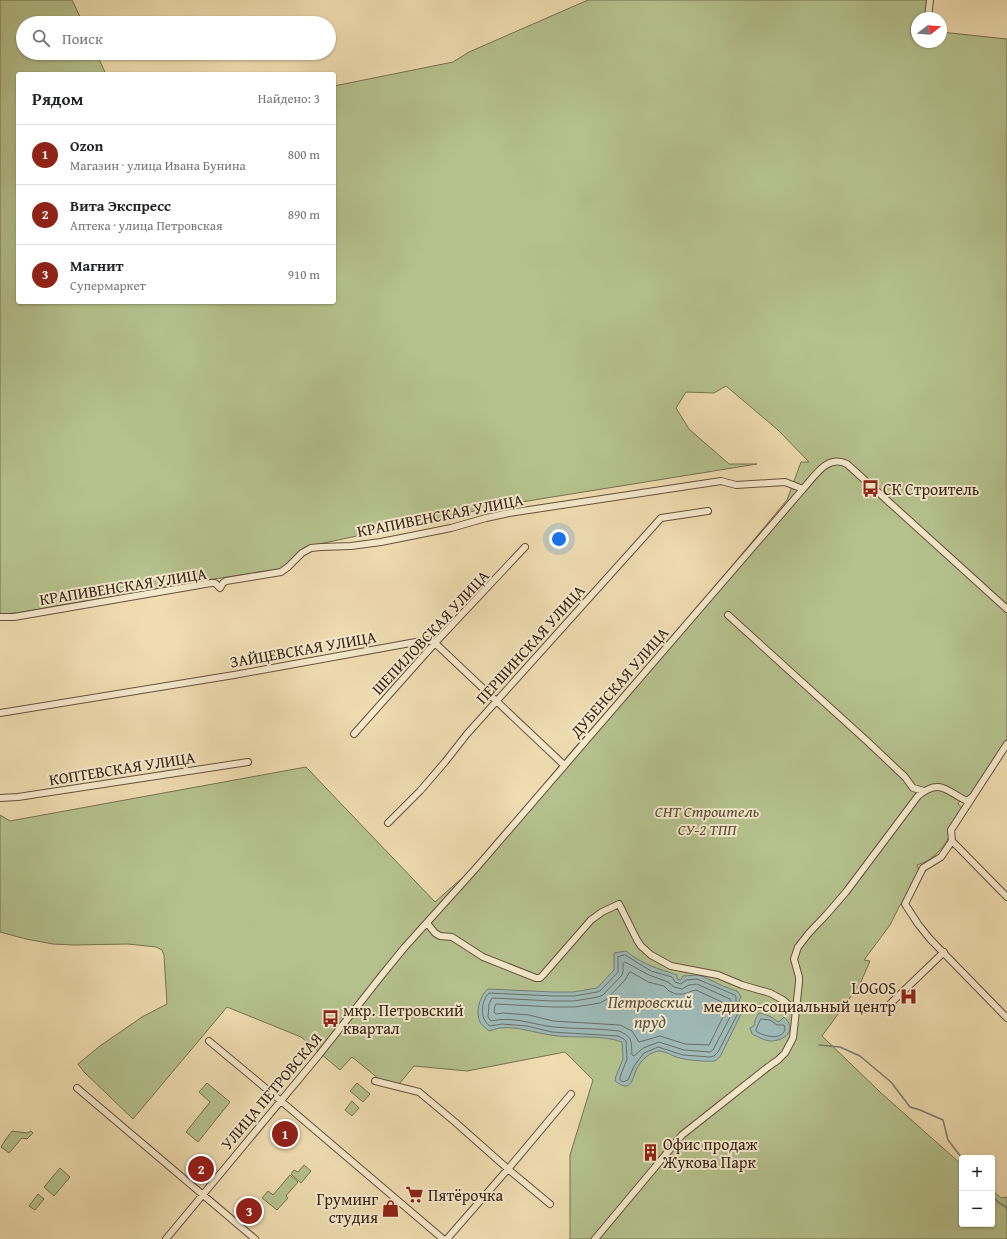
<!DOCTYPE html>
<html lang="ru">
<head>
<meta charset="utf-8">
<style>
	:root { --surface:#fff; --page:#f2f2f2; --text:#202124; --muted:#757577; --line:#e0e0e0; --accent:#8f2418 }
	body { margin:0; font-family:"Gentium Book Plus",serif; background:var(--page); color:var(--text) }
	.controls { position:absolute; right:12px; bottom:12px; display:grid; overflow:hidden; border-radius:4px; box-shadow:0 1px 3px #0004 }
	.controls button { width:36px; height:36px; display:grid; place-items:center; padding:0; border:0; border-bottom:1px solid var(--line); background:var(--surface); color:var(--text); font:20px sans-serif }
	.compass { position:absolute; left:911px; top:12px; width:36px; height:36px; border-radius:50%; background:var(--surface); box-shadow:0 1px 3px #0004; rotate:73deg }
	.you { position:absolute; left:559px; top:539px; width:14px; height:14px; margin:-10px; border:3px solid #fff; border-radius:50%; background:#1a73e8; box-shadow:0 0 0 6px #1a73e833 }
	.badge { display:grid; place-items:center; width:26px; height:26px; border-radius:50%; background:var(--accent); color:#fff; font-size:13px; font-weight:700 }
	.pin { position:absolute; translate:-50% -50%; border:2px solid #fff; box-shadow:0 1px 4px #0006 }
	.list { margin:0; padding:0; list-style:none }
	h2 { display:flex; justify-content:space-between; align-items:center; height:52px; margin:0; padding:0 16px; font-size:17px }
	h2 small { font-size:13px; font-weight:400; color:var(--muted) }
	.list li { display:grid; grid-template-columns:26px 1fr auto; gap:12px; align-items:center; box-sizing:border-box; height:60px; padding:0 16px; border-top:1px solid var(--line) }
	.list b { display:block; font-size:15px; white-space:nowrap }
	.list p { margin:0; font-size:13px; white-space:nowrap; color:var(--muted) }
	.list em { font-size:13px; font-style:normal; color:var(--muted) }
	.icon { flex:none; width:22px; height:22px; fill:none; stroke:currentColor; stroke-width:2; stroke-linecap:round; stroke-linejoin:round }
	.map { position:relative; flex:none; width:1007px; height:1239px; overflow:hidden }
	.search { position:absolute; background:var(--surface); box-shadow:0 1px 3px #0004; left:16px; top:16px; width:320px; height:44px; display:flex; align-items:center; gap:10px; box-sizing:border-box; padding:0 14px; border-radius:22px; color:var(--muted); font-size:15px }
	.panel { position:absolute; background:var(--surface); box-shadow:0 1px 3px #0004; left:16px; top:72px; width:320px; height:232px; border-radius:4px }
	.map>svg:first-child { display:block }
</style>
</head>
<body>
<div class="map">
<svg width="1007" height="1239" viewBox="0 0 1007 1239">
	<rect width="100%" height="100%" fill="#efddb1"/>
	<filter id="stains"><feTurbulence type="fractalNoise" baseFrequency=".005" numOctaves="4"/><feColorMatrix values="0 0 0 0 .2 0 0 0 0 .09 0 0 0 0 .02 0 0 0 .5 -.17"/></filter>
	<radialGradient id="worn" r=".72"><stop offset=".6" stop-color="#630" stop-opacity="0"/><stop offset="1" stop-color="#630" stop-opacity=".3"/></radialGradient>
	<!-- green -->
	<path fill="#b5c28e" stroke="#777252" d="M0,0H72L83,23H23V53H96L106,74H18V302H334V86L453,62L469,52L588,0H928L926,18H917V42H941V32L1007,39V739L972,796L962,797L958,804L963,808C953,830 943,858 917,865L920,873L899,907L890,925L864,960L870,961L860,984L822,1036L880,1092L962,1165V1224H992V1190L1001,1198L1007,1197V1239H570V1155L593,1080L565,1052L467,1071L414,1066L399,1084L379,1079L352,1057L340,1070L301,1037L227,1007L133,1119L84,1072L78,1064L100,1046L142,1017L167,1004L164,955L162,950L156,947L128,944L74,945L53,944L26,939L0,932V815L10,821L306,767L435,902L471,870L577,745L687,620L787,500L801,462H809L778,430L726,386L714,393L686,392L676,408L689,429L729,464H757L503,505L305,547L286,566L281,569L187,583L17,613L0,614Z
		M207,1083L230,1102L198,1142L186,1132L210,1102L199,1092Z
		M357,1083L370,1094L363,1102L350,1091Z
		M352,1101L359,1108L352,1116L345,1110Z
		M12,1131L27,1133L31,1131L33,1133L27,1139L22,1138L9,1153L1,1147L6,1139Z
		M304,1165L311,1171L301,1183L291,1174L294,1170L298,1172Z
		M60,1168L70,1177L54,1196L44,1187Z
		M290,1175L298,1182L286,1196L288,1198L277,1210L262,1198L268,1191L273,1195Z
		M38,1194L44,1199L35,1210L29,1206Z"/>
	<!-- water -->
	<path fill="#9eb9b6" stroke="#767d76" d="M626,951C641,964 659,969 677,975V979L681,980L683,976L698,975L704,977L723,986L737,991L741,996L739,1002L743,1007L740,1016L721,1055C719,1058 717,1060 714,1061C709,1062 685,1060 680,1058C674,1057 665,1051 659,1051C649,1052 642,1060 637,1068C632,1079 632,1094 615,1081L616,1076L623,1059L622,1042C601,1034 573,1039 551,1035C535,1033 517,1026 501,1028C497,1028 493,1030 489,1031C486,1028 482,1026 480,1022C475,1012 480,995 488,989L553,992H573L597,988L614,970V953Z
		M759,1013C766,1014 772,1017 778,1022L780,1021L784,1017C798,1030 785,1041 770,1041C763,1040 758,1037 752,1034L750,1028L754,1026L755,1020Z"/>
	<g fill="none" stroke-linecap="round" stroke-linejoin="round">
		<!-- shore -->
		<path stroke="#6c6e66" stroke-width="1" d="M625,955L651,971L672,977L675,982L681,984L686,980L697,979L735,995L736,997V1003L739,1008L737,1015L718,1052L714,1056L710,1057L683,1055L658,1047L644,1053L634,1066L628,1080L623,1082L620,1080V1077L627,1059L626,1041L624,1039L618,1036L552,1032L527,1026L502,1024L490,1026C479,1019 481,1001 489,993L553,996H574L597,992L600,991L618,972V957Z
			M625,962L649,975L668,982L674,987L682,989L689,985L697,984L730,999C731,1003 733,1008 732,1013L713,1050L710,1052L684,1050L659,1042L643,1048L634,1056L632,1055C631,1041 633,1037 619,1031C597,1028 575,1029 553,1027C531,1024 513,1016 491,1021L488,1017L489,1004L492,998L553,1001H574L598,997L603,995L622,975L623,971V964Z
			M631,972L648,982L664,986L669,991L676,994H684L692,991L696,990L724,1003L726,1011L709,1045L685,1044L660,1036L639,1042L632,1031L620,1025L553,1021L529,1015L503,1013L496,1014L494,1012L495,1006L496,1004L553,1007H575L600,1003L607,999L625,980L629,973Z
			M761,1019L770,1020L777,1025H784L785,1030C780,1041 765,1036 757,1032L756,1030Z"/>
		<!-- stream -->
		<path stroke="#767d76" stroke-width="1.5" d="M819,1045L840,1047L860,1056L891,1082L910,1107L920,1110L943,1120L948,1140L962,1158
			M992,1195L998,1202L1006,1207L1007,1210"/>
		<defs>
			<path id="minor" d="M928,18L930,0
				M728,615L868,742L905,777L913,788L924,791
				M0,617H14L211,583H215L220,588L223,583L226,581L281,572L288,567L302,553L311,548L321,547L351,546L381,542L451,528L486,518L509,513L721,481L736,485L785,482L803,489
				M0,713L234,675L427,640L435,643L564,765
				M354,734L435,643L525,547
				M1007,744L951,830L952,841L941,857L923,868L905,904L918,924L930,939L1007,1018
				M0,798L18,797L248,762
				M388,823L420,791L445,762L467,734L661,518L708,511
				M952,841L1007,897
				M427,923L435,933L440,936L452,937L483,957L536,978H540L543,975L591,920L602,912L619,904L637,940L641,946L651,955L671,966L718,975L742,985L770,993L783,1000L795,1010
				M891,1003L944,952
				M209,1041L281,1101L443,1239
				M375,1081L419,1092L455,1122L508,1169L550,1204
				M77,1088L255,1239
				M166,1239L319,1055L382,975L404,948L477,867L803,489C815,476 827,454 847,464L1007,609
				M447,1239L508,1169L571,1094
				M595,1239L682,1135L768,1067L778,1060L785,1053L793,1038L799,982V977L794,959L798,947L809,933L827,914L846,892L918,796C940,778 946,791 967,801L972,797"/>
		</defs>
		<!-- minor casing -->
		<use href="#minor" stroke="#66513c" stroke-width="8"/>
		<!-- minor -->
		<use href="#minor" stroke="#f5e9cc" stroke-width="6"/>
	</g>
	<!-- icons -->
	<defs>
		<symbol id="bus-bare" viewBox="-9 -9 18 18"><path d="M-5-6H5V4H4V6H2V4H-2V6H-4V4H-5ZM-3.5-4V0h7V-4ZM-3.5 1.2v1.5H-2V1.2ZM2 1.2v1.5H3.5V1.2Z" fill="#8f2418" stroke="#f5e9cc" stroke-width="2.5" paint-order="stroke"/></symbol>
		<symbol id="hospital-bare" viewBox="-9 -9 18 18"><path d="M-5-5h3v3.5h4V-5h3V5h-3V1.5h-4V5h-3Z" fill="#8f2418" stroke="#f5e9cc" stroke-width="2.5" paint-order="stroke"/></symbol>
		<symbol id="building-bare" viewBox="-9 -9 18 18"><path d="M-4-6H4V6H1V3H-1V6H-4ZM-2.5-4.3h1.7v1.8h-1.7ZM.8-4.3h1.7v1.8H.8ZM-2.5-1h1.7V.8h-1.7ZM.8-1h1.7V.8H.8Z" fill="#8f2418" stroke="#f5e9cc" stroke-width="2.5" paint-order="stroke"/></symbol>
		<symbol id="supermarket-bare" viewBox="-9 -9 18 18"><path d="M-6-5.5h2.5l.6 2H6L4.5 2H-2.5L-4.4-4H-6ZM-1.5 3.2a1.3 1.3 0 1 0 .1 0ZM3 3.2a1.3 1.3 0 1 0 .1 0Z" fill="#8f2418" stroke="#f5e9cc" stroke-width="2.5" paint-order="stroke"/></symbol>
		<symbol id="shop-bare" viewBox="-9 -9 18 18"><path d="M-5-2.5h2.3a2.7 3.5 0 0 1 5.4 0H5L5.5 6h-11ZM-1.5-2.5h3a1.5 2.3 0 0 0-3 0Z" fill="#8f2418" stroke="#f5e9cc" stroke-width="2.5" paint-order="stroke"/></symbol>
	</defs>
	<g fill-rule="evenodd">
		<use href="#bus-bare" x="858" y="476" width="25" height="25"/>
		<use href="#hospital-bare" x="896" y="984" width="25" height="25"/>
		<use href="#bus-bare" x="318" y="1006" width="25" height="25"/>
		<use href="#building-bare" x="638" y="1140" width="25" height="25"/>
		<use href="#supermarket-bare" x="402" y="1182" width="25" height="25"/>
		<use href="#shop-bare" x="378" y="1196" width="25" height="25"/>
	</g>
	<g text-anchor="middle" dominant-baseline="central" stroke-width="4" stroke-linejoin="round" paint-order="stroke">
		<!-- poi labels -->
		<g font-size="16" fill="#392215" stroke="#f5e9cc" text-anchor="start">
			<text x="883" y="489">СК Строитель</text>
			<text x="896" y="988" text-anchor="end">LOGOS<tspan x="896" dy="18">медико-социальный центр</tspan></text>
			<text x="343" y="1010">мкр. Петровский<tspan x="343" dy="18">квартал</tspan></text>
			<text x="663" y="1144">Офис продаж<tspan x="663" dy="18">Жукова Парк</tspan></text>
			<text x="428" y="1195">Пятёрочка</text>
			<text x="378" y="1199" text-anchor="end">Груминг<tspan x="378" dy="18">студия</tspan></text>
		</g>
		<!-- street labels -->
		<g font-size="16" fill="#392215" stroke="#f5e9cc">
			<text transform="translate(440 515) rotate(-11)">КРАПИВЕНСКАЯ УЛИЦА</text>
			<text transform="translate(123 586) rotate(-9)">КРАПИВЕНСКАЯ УЛИЦА</text>
			<text transform="translate(430 632) rotate(-47)">ШЕПИЛОВСКАЯ УЛИЦА</text>
			<text transform="translate(530 644) rotate(-48)">ПЕРШИНСКАЯ УЛИЦА</text>
			<text transform="translate(303 649) rotate(-10)">ЗАЙЦЕВСКАЯ УЛИЦА</text>
			<text transform="translate(619 682) rotate(-49)">ДУБЕНСКАЯ УЛИЦА</text>
			<text transform="translate(122 768) rotate(-9)">КОПТЕВСКАЯ УЛИЦА</text>
			<text transform="translate(271 1091) rotate(-50)">УЛИЦА ПЕТРОВСКАЯ</text>
		</g>
		<!-- park labels -->
		<g font-size="16" font-style="italic" fill="#584a33" stroke="#f5e9cc">
			<text x="707" y="811">СНТ Строитель<tspan x="707" dy="18">СУ-2 ТПП</tspan></text>
		</g>
		<!-- water labels -->
		<g font-size="17" font-style="italic" fill="#574f45" stroke="#f5e9cc">
			<text x="650" y="1001">Петровский<tspan x="650" dy="20">пруд</tspan></text>
		</g>
	</g>
	<rect width="100%" height="100%" filter="url(#stains)"/>
	<rect width="100%" height="100%" fill="url(#worn)"/>
</svg>
<div class="controls">
<button>+</button>
<button>−</button>
</div>
<svg class="compass" viewBox="-18 -18 36 36"><path d="M0-13l5 13h-10z" fill="#e53935"/><path d="M0 13l5-13h-10z" fill="#757577"/></svg>
<div class="you"></div>
<div class="pin badge" style="left:285px;top:1134px">1</div>
<div class="pin badge" style="left:201px;top:1169px">2</div>
<div class="pin badge" style="left:249px;top:1211px">3</div>
<div class="search"><svg class="icon" aria-label="search" viewBox="0 0 24 24"><circle cx="10" cy="10" r="6"/><path d="M15 15l6 6"/></svg>Поиск</div>
<section class="panel">
<h2>Рядом<small>Найдено: 3</small></h2>
<ul class="list">
<li><span class="badge">1</span><div><b>Ozon</b><p>Магазин · улица Ивана Бунина</p></div><em>800 m</em></li>
<li><span class="badge">2</span><div><b>Вита Экспресс</b><p>Аптека · улица Петровская</p></div><em>890 m</em></li>
<li><span class="badge">3</span><div><b>Магнит</b><p>Супермаркет</p></div><em>910 m</em></li>
</ul>
</section>
</div>
</body>
</html>
